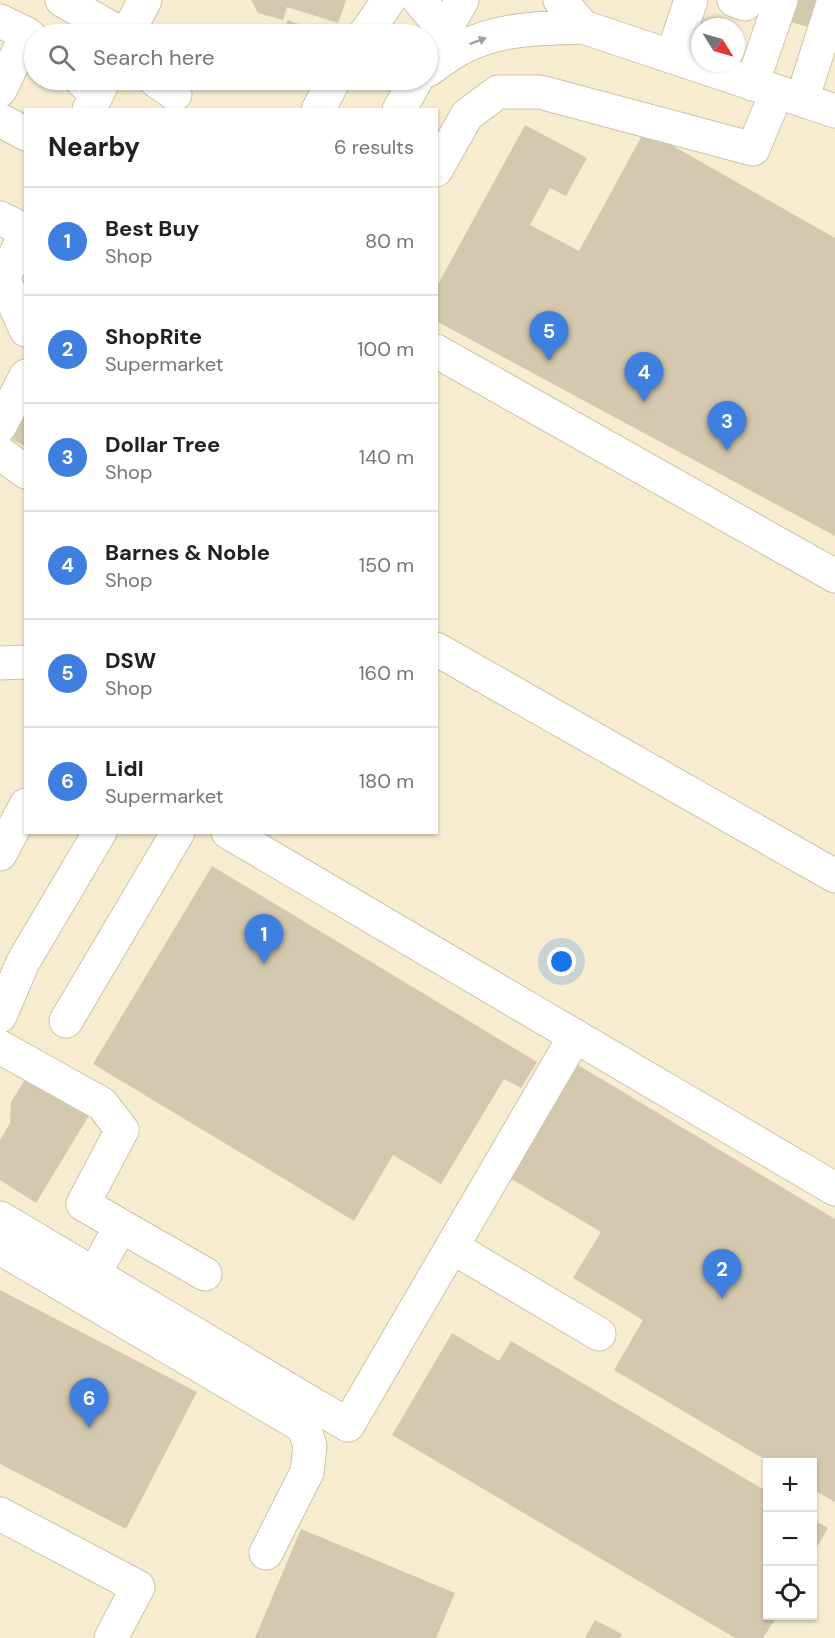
<!DOCTYPE html>
<html lang="en">
<head>
<meta charset="utf-8">
<style>
	:root { --surface:#fff; --page:#f2f2f2; --text:#202124; --muted:#757577; --line:#e0e0e0; --accent:#ea580c }
	body { margin:0; font-family:"DM Sans",sans-serif; background:var(--page); color:var(--text) }
	.controls { position:absolute; right:18px; bottom:18px; display:grid; overflow:hidden; border-radius:0px; box-shadow:0 2px 4px #0004 }
	.controls button { width:54px; height:54px; display:grid; place-items:center; padding:0; border:0; border-bottom:2px solid var(--line); background:var(--surface); color:var(--text); font:30px sans-serif }
	.compass { position:absolute; left:691px; top:18px; width:54px; height:54px; border-radius:50%; background:var(--surface); box-shadow:0 2px 4px #0004; rotate:127deg }
	.you { position:absolute; left:562px; top:962px; width:21px; height:21px; margin:-15px; border:4px solid #fff; border-radius:50%; background:#1a73e8; box-shadow:0 0 0 9px #1a73e833 }
	.badge { display:grid; place-items:center; width:39px; height:39px; border-radius:50%; background:var(--accent); color:#fff; font-size:20px; font-weight:700 }
	.pin { position:absolute; translate:-50% -50px; filter:drop-shadow(0 2px 3px #0008) }
	.pin::after { content:''; position:absolute; top:32px; width:21px; height:18px; background:inherit; clip-path:polygon(0 0,100% 0,50% 100%) }
	.list { margin:0; padding:0; list-style:none }
	h2 { display:flex; justify-content:space-between; align-items:center; height:78px; margin:0; padding:0 24px; font-size:26px }
	h2 small { font-size:20px; font-weight:400; color:var(--muted) }
	.list li { display:grid; grid-template-columns:39px 1fr auto; gap:18px; align-items:center; box-sizing:border-box; height:108px; padding:0 24px; border-top:2px solid var(--line) }
	.list b { display:block; font-size:22px; white-space:nowrap }
	.list p { margin:0; font-size:20px; white-space:nowrap; color:var(--muted) }
	.list em { font-size:20px; font-style:normal; color:var(--muted) }
	.icon { flex:none; width:33px; height:33px; fill:none; stroke:currentColor; stroke-width:2; stroke-linecap:round; stroke-linejoin:round }
	.map { position:relative; flex:none; width:835px; height:1638px; overflow:hidden }
	.search { position:absolute; background:var(--surface); box-shadow:0 2px 4px #0004; left:24px; top:24px; width:414px; height:66px; display:flex; align-items:center; gap:15px; box-sizing:border-box; padding:0 21px; border-radius:33px; color:var(--muted); font-size:22px }
	.panel { position:absolute; background:var(--surface); box-shadow:0 2px 4px #0004; left:24px; top:108px; width:414px; height:726px; border-radius:0px }
	.map>svg:first-child { display:block }
</style>
</head>
<body>
<div class="map">
<svg width="835" height="1638" viewBox="0 0 835 1638">
	<rect width="100%" height="100%" fill="#f7ebd0"/>
	<!-- building -->
	<path fill="#d4c9ae" d="M251,0H346L338,23L287,7L283,20L258,13Z
		M793,0H828L819,30L787,21Z
		M288,20L325,34H282Z
		M525,125L587,158L566,196L550,188L530,225L579,251L645,130L835,238V536L436,321V288Z
		M26,406V447L1,433Z
		M212,866L537,1062L521,1088L504,1079L441,1184L393,1155L354,1221L93,1064Z
		M578,1065L835,1219V1502L812,1489V1462H769L614,1370L643,1320L573,1278L601,1232L510,1178Z
		M29,1073L93,1109L36,1203L0,1180V1140L10,1123L11,1102Z
		M0,1290L197,1392L126,1529L0,1464Z
		M452,1333L499,1361L511,1341L768,1492V1616H777L763,1638H735L392,1435Z
		M812,1519L828,1528L812,1555Z
		M301,1529L455,1593L436,1638H255Z
		M595,1620L622,1634L620,1638H585Z"/>
	<g fill="none" stroke-linecap="round" stroke-linejoin="round">
		<defs>
			<path id="minor" d="M62,0L121,34
				M419,0L445,31
				M734,0L745,4L747,0
				M0,21L27,34L34,40
				M583,27L835,111
				M365,34L389,0
				M672,57L691,0
				M81,80L97,94
				M155,80L175,94
				M752,84L781,0
				M0,90L27,34
				M802,100L834,0
				M318,110L334,80
				M0,120L26,134
				M436,170L467,115L498,92H540L753,149L777,92
				M0,218L26,231
				M3,278L26,330
				M436,351L835,576
				M0,426L26,376
				M0,453L26,472
				M436,649L835,876
				M228,832L835,1189
				M0,1016L23,962L100,832
				M66,1021L178,832
				M0,1047L102,1104L122,1130L83,1204L121,1226
				M0,1218L348,1425L575,1036
				M452,1247L599,1334
				M0,1248L304,1427L310,1446L307,1472L266,1553
				M94,1274L121,1226L205,1274
				M0,1514L138,1587L111,1638"/>
			<path id="highway" d="M560,0L583,27
				M127,34L145,0
				M428,60L462,0
				M428,70C439,62 451,53 463,47C501,28 542,28 583,27
				M89,110L104,80
				M399,110L416,80
				M0,284L26,234
				M0,663L26,662
				M0,854L26,805"/>
		</defs>
		<!-- minor casing -->
		<use href="#minor" stroke="#cec3a8" stroke-width="35"/>
		<!-- highway casing -->
		<use href="#highway" stroke="#cec3a8" stroke-width="35"/>
		<!-- minor -->
		<use href="#minor" stroke="#fff" stroke-width="33"/>
		<!-- highway -->
		<use href="#highway" stroke="#fff" stroke-width="33"/>
	</g>
	<!-- one-way arrows -->
	<defs><path id="oneway-solid" d="M-6-.8H1V-3.2L6.5 0L1 3.2V.8H-6Z" transform="scale(1.5)"/></defs>
	<use fill="#a3a09c" href="#oneway-solid" transform="translate(478 41) rotate(-21)"/>
</svg>
<div class="controls">
<button>+</button>
<button>−</button>
<button><svg class="icon" aria-label="locate" viewBox="0 0 24 24"><circle cx="12" cy="12" r="6"/><path d="M12 2v4M12 18v4M2 12h4M18 12h4"/></svg></button>
</div>
<svg class="compass" viewBox="-18 -18 36 36"><path d="M0-13l5 13h-10z" fill="#e53935"/><path d="M0 13l5-13h-10z" fill="#757577"/></svg>
<div class="you"></div>
<div class="pin badge" style="left:264px;top:964px;background:#3f7fe0">1</div>
<div class="pin badge" style="left:722px;top:1299px;background:#3f7fe0">2</div>
<div class="pin badge" style="left:727px;top:451px;background:#3f7fe0">3</div>
<div class="pin badge" style="left:644px;top:402px;background:#3f7fe0">4</div>
<div class="pin badge" style="left:549px;top:361px;background:#3f7fe0">5</div>
<div class="pin badge" style="left:89px;top:1428px;background:#3f7fe0">6</div>
<div class="search"><svg class="icon" aria-label="search" viewBox="0 0 24 24"><circle cx="10" cy="10" r="6"/><path d="M15 15l6 6"/></svg>Search here</div>
<section class="panel">
<h2>Nearby<small>6 results</small></h2>
<ul class="list">
<li><span class="badge" style="background:#3f7fe0">1</span><div><b>Best Buy</b><p>Shop</p></div><em>80 m</em></li>
<li><span class="badge" style="background:#3f7fe0">2</span><div><b>ShopRite</b><p>Supermarket</p></div><em>100 m</em></li>
<li><span class="badge" style="background:#3f7fe0">3</span><div><b>Dollar Tree</b><p>Shop</p></div><em>140 m</em></li>
<li><span class="badge" style="background:#3f7fe0">4</span><div><b>Barnes &amp; Noble</b><p>Shop</p></div><em>150 m</em></li>
<li><span class="badge" style="background:#3f7fe0">5</span><div><b>DSW</b><p>Shop</p></div><em>160 m</em></li>
<li><span class="badge" style="background:#3f7fe0">6</span><div><b>Lidl</b><p>Supermarket</p></div><em>180 m</em></li>
</ul>
</section>
</div>
</body>
</html>
